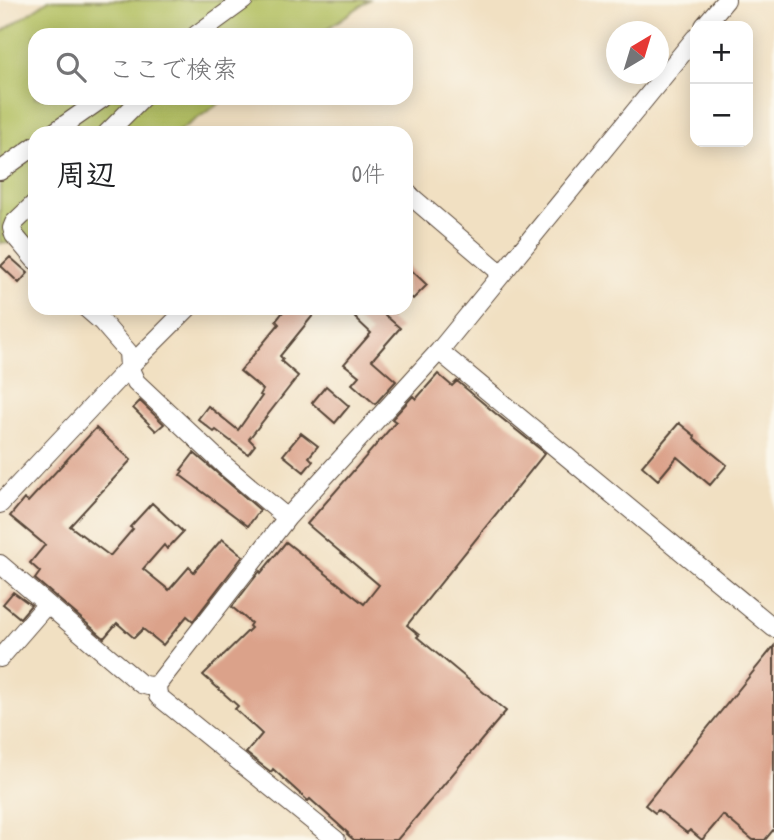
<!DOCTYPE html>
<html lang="ja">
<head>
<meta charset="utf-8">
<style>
	:root { --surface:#fff; --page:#f2f2f2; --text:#202124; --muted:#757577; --line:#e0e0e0 }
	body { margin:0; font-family:"Patrick Hand","Klee One",sans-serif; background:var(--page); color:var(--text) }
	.controls { position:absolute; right:21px; top:21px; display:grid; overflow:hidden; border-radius:14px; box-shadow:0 4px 18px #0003 }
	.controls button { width:63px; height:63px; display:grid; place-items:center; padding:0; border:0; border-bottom:2px solid var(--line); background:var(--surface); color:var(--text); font:35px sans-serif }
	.compass { position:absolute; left:606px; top:21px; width:63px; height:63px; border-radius:50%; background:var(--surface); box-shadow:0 4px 18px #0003; rotate:38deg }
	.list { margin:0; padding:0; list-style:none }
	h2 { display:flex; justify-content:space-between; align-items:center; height:91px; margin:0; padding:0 28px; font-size:30px }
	h2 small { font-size:23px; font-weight:400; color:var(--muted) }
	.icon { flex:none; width:38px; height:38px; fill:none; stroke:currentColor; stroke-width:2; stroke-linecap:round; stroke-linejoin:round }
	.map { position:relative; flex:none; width:774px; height:840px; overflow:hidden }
	.search { position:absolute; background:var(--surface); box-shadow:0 4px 18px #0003; left:28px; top:28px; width:385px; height:77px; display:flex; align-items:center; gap:18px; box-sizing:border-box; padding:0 24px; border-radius:21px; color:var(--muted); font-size:26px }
	.panel { position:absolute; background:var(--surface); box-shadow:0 4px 18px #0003; left:28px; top:126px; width:385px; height:189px; border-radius:21px }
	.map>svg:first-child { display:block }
</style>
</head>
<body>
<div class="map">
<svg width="774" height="840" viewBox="0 0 774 840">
	<rect width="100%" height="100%" fill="#fbf7ec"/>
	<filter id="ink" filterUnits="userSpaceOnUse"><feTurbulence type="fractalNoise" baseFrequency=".0143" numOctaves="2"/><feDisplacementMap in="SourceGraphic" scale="14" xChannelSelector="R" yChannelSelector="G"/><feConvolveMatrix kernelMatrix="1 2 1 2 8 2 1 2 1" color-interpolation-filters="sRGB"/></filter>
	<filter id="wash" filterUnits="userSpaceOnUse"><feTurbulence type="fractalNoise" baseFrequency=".00686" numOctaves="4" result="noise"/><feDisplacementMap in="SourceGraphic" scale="28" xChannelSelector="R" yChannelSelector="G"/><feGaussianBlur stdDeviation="1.57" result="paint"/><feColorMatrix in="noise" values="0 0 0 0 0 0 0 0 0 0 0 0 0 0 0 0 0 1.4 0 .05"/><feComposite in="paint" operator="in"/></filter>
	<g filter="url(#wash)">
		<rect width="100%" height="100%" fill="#f1e0c2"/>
		<!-- green -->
		<path fill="#b2bf60" stroke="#76743f" stroke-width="2" d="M49,0H369L318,35H35V98H227L176,133H35V247L3,242L0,244V33Z"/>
		<g id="blocks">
			<!-- building -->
			<path fill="#dba28a" d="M10,257L28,273L19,283L1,266Z
				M406,265L427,285L413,299L406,293Z
				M286,308H319L280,356L283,359L281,361L298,376L249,439L255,445L248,454L216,430L214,432L198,419L208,406L238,430L262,396L260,395L263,390L240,371L279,324L276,321Z
				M364,308H377L400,328L372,360L396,381L375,404L352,384L359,376L344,364L371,333L355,318Z
				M438,374L452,386L457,381L495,413L545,453L407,625L419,635L417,637L506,711L397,840H354L347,834L348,833L310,799L308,801L273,769L271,772L246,753L262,734L235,709L238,706L203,675L251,628L249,626L251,623L232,607L260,571L261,573L286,542L364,604L379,585L307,524L396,422L392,419L413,396L416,399Z
				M326,386L349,406L335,423L312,403Z
				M140,401L164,424L156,431L133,408Z
				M679,423L695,436L694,438L727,465L710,485L677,457L658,480L642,466Z
				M96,428L131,460L70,526L110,556L133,529L130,527L152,503L183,532L167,549L164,545L143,569L169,590L189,567L194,572L222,539L243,556L193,621L187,616L163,645L143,629L134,638L117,623L104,638L35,579L40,572L30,563L45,545L10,516L24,499L28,502Z
				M301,433L318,446L309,457L313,461L304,472L283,455Z
				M194,453L260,510L248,526L180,475L183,471L181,470Z
				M13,592L31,605L20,618L3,604Z
				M774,646V829L765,840H753L723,815L702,840L690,830L687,833L658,810L655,813L645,805Z"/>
		</g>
	</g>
	<g filter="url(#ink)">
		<use href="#blocks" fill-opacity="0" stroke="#564537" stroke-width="2"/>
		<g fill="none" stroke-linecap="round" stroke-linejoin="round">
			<defs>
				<path id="minor" d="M704,26L726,0
					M196,35L244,0
					M53,133L103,98
					M107,133L142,98
					M0,171L35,146
					M406,192L502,274
					M35,203L14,223L12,228L14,235L35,260
					M86,308L102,322L128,352L129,367L136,382L224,465L287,518
					M439,351L774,628
					M0,504L129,367L188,308
					M0,564L141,684L148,686L157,685L287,518L439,351L695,38
					M0,658L47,604
					M157,685L158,696L336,840"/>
			</defs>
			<!-- minor casing -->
			<use href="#minor" stroke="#564537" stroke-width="20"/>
			<!-- minor -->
			<use href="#minor" stroke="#fff" stroke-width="18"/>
		</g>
	</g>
</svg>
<div class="controls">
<button>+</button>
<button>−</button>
</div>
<svg class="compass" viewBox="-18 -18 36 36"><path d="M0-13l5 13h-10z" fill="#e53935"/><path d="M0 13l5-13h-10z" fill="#757577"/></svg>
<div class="search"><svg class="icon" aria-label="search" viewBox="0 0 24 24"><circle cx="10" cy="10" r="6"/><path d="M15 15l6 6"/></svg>ここで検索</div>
<section class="panel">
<h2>周辺<small>0件</small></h2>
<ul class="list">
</ul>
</section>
</div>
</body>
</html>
